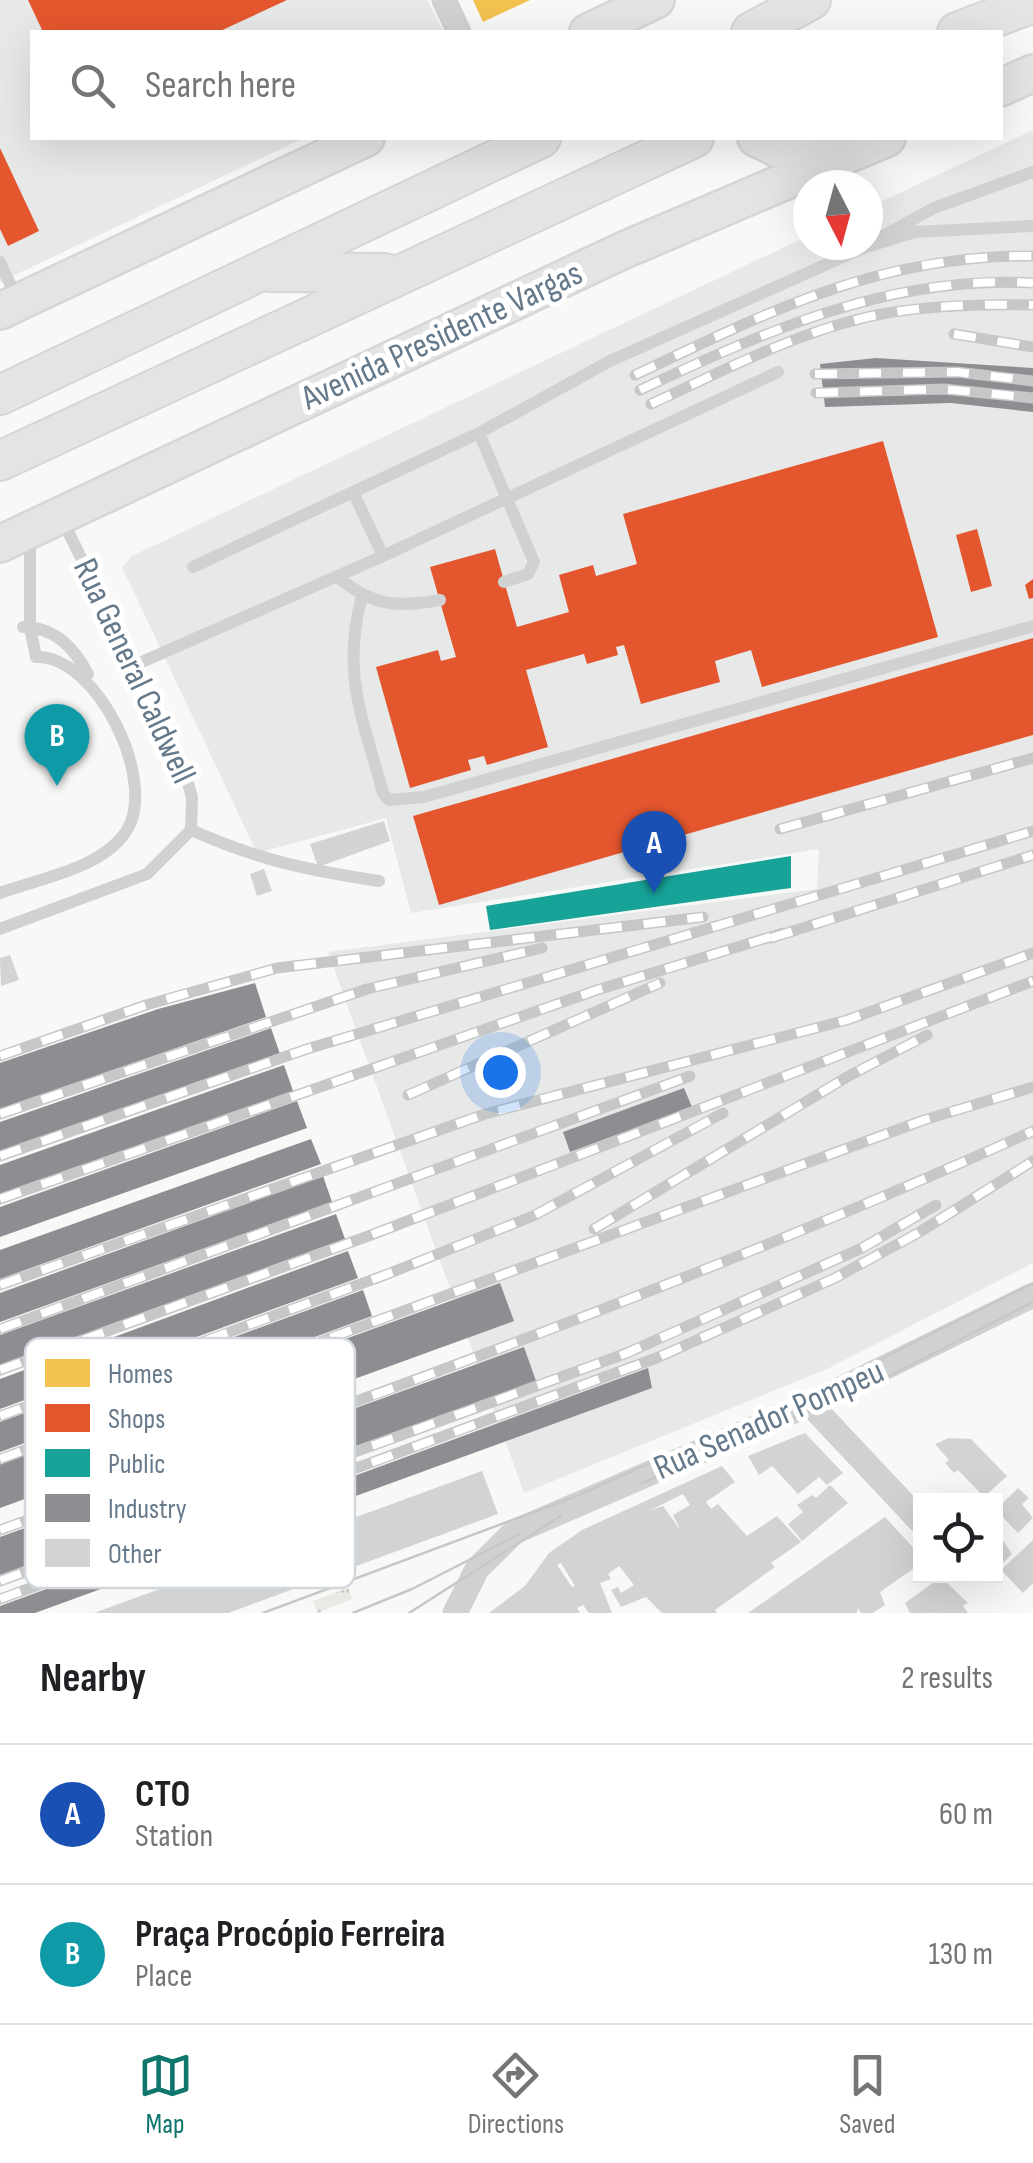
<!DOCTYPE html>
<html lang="en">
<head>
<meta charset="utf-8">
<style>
	:root { --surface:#fff; --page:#f6f6f6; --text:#202124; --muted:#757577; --line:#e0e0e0; --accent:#0f766e }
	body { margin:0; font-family:"Sofia Sans Condensed",sans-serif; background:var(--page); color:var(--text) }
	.controls { position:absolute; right:30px; bottom:30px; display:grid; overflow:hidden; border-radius:0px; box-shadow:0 10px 40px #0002 }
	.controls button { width:90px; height:90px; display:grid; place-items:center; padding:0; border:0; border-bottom:2px solid var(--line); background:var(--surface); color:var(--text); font:50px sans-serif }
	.compass { position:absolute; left:793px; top:170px; width:90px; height:90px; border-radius:50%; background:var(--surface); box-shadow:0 10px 40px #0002; rotate:174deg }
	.you { position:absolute; left:500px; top:1072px; width:35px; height:35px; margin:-25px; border:8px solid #fff; border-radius:50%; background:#1a73e8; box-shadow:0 0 0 15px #1a73e833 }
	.badge { display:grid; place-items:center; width:65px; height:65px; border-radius:50%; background:var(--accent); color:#fff; font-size:32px; font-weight:700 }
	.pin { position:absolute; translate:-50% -82px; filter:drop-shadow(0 2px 5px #0008) }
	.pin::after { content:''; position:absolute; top:52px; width:35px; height:30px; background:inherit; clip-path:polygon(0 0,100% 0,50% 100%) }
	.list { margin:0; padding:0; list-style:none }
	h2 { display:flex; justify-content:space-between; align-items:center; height:130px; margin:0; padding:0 40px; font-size:42px }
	h2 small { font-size:32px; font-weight:400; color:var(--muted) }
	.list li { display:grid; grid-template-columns:65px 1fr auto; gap:30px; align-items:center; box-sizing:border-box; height:140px; padding:0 40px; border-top:2px solid var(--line) }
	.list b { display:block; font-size:38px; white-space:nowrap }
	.list p { margin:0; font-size:32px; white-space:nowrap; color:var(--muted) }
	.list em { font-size:32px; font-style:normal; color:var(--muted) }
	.icon { flex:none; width:55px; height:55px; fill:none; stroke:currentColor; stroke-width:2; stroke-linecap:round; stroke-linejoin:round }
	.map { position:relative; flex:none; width:1033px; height:1613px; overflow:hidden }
	.search { position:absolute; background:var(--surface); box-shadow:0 10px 40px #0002; left:30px; right:30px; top:30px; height:110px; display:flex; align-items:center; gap:25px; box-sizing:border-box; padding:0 35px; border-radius:0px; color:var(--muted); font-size:38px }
	.sheet { height:410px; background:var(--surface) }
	nav { display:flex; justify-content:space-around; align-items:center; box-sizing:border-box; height:140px; border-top:2px solid var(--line); background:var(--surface); font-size:28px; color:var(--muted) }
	nav a { display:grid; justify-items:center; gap:5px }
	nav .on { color:var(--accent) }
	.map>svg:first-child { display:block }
</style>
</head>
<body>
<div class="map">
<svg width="1033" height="1613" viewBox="0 0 1033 1613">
	<defs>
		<pattern id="grass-tufts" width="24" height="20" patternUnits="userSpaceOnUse" patternTransform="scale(2.5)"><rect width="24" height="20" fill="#e8ebe5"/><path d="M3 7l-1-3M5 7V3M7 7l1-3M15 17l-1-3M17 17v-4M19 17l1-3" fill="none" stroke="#c0c3bf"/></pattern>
	</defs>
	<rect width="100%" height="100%" fill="#f8f8f7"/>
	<!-- built -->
	<path fill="#e7e8e8" d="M0,0H427L444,32H32V138H304L0,282Z
		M1033,130V1263L829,1368L524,1493L328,952L817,889L819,849L411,913L386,818L257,853L122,567L132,556L808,236V245H868V208Z"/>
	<!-- grass -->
	<path fill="url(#grass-tufts)" d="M348,1588L352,1599L317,1613L313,1601Z"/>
	<!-- homes -->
	<path fill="#f2c14e" d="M473,0H530L483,22Z"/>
	<!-- shops -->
	<path fill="#e4572e" d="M28,0H287L218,32H43Z
		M0,148L39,231L8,246L0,229Z
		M883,441L938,637L762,687L751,650L715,661L720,682L641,704L624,645L616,647L618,655L587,664L584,654L526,670L548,747L487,765L484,756L468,760L471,770L410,788L376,667L438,650L441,661L456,657L430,567L495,549L517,627L569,612L559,575L593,565L596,576L637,564L623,514Z
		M977,529L992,586L971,592L956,535Z
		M1033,579V598L1029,599L1025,585Z
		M1033,638V735L439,905L413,816Z"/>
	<!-- public -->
	<path fill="#17a398" d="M791,856V888L490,930L486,906Z"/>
	<!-- industry -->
	<path fill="#8d8d92" d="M876,358L1033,368V412L951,403L825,407L820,364Z
		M255,983L266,1017L0,1109V1063L158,1009Z
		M271,1028L280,1054L0,1151V1122Z
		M284,1065L293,1091L0,1194V1165Z
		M684,1088L692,1107L570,1152L563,1132Z
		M297,1101L307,1128L0,1237V1207Z
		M311,1139L321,1164L0,1279V1250Z
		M323,1176L332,1202L0,1322V1293Z
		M336,1214L345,1239L0,1365V1335Z
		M348,1251L358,1278L0,1409V1379Z
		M500,1283L514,1321L0,1508V1464Z
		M363,1290L372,1316L0,1452V1422Z
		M524,1347L536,1381L0,1575V1537Z
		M648,1368L652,1388L35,1613H0V1606Z"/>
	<!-- building -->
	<path fill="#d1d3d4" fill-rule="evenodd" d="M384,821L390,841L318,867L310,844Z
		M264,869L272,891L257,896L250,874Z
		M10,955L19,980L1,986L0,958Z
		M805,1433L843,1473L827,1485L819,1477L798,1494L772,1466L759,1475L748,1456Z
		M949,1438L971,1439L1007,1476L984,1497L958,1470L954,1473L945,1463L949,1460L935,1444Z
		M722,1466L735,1482L706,1502L711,1509L718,1504L747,1536L777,1516L801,1542L771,1563L775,1567L715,1610L717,1613H662L646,1597L621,1607L611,1590L618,1587L621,1593L634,1585L619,1566L608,1574L611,1579L600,1583L612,1613H589L583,1605L577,1608L580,1613H489L525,1586L549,1553L582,1530ZM683,1494L690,1505L673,1515L681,1531L663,1506L649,1511ZM561,1563L575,1586L572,1587L557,1565Z
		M482,1471L498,1514L228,1613H94Z
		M830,1485L848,1503L802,1541L788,1524L803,1512L797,1505L812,1495L816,1498Z
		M1018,1488L1029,1498L1022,1504L1033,1518L1018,1533L996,1510Z
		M885,1517L920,1555V1564L880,1592L885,1605L873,1613H861L858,1608L857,1613H748Z
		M996,1530L1012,1554L996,1570Z
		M1033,1540V1583L1023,1593L1001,1570Z
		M941,1577L968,1603L963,1606L968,1613H910L905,1603Z"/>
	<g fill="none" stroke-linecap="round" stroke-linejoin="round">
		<defs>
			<path id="secondary" d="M588,32L656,0
				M1000,88L1033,73
				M756,138L778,149L839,156
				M0,311L366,138
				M0,544L624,250L887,138"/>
			<path id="primary" d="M751,32L811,0
				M957,32L1033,3
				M270,272L385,273
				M0,395L541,138
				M0,461L694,138"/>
		</defs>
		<!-- secondary casing -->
		<use href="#secondary" stroke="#d5d6d6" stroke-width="40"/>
		<!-- primary casing -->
		<use href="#primary" stroke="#d5d6d6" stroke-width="42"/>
		<!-- lane -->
		<path stroke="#d0d2d2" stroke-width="12" d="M879,238L934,208L1033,172
			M0,262L18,301
			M354,494L383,556
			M61,517L184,768L192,798L191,830
			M193,567L479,433
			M336,576C374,606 393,608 440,600
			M504,582L528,574L534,562L479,433L610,361L863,248L915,232L1033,226
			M362,596C341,674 363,718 383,793L389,800L424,797L1033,626
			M23,627C55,627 74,648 88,674
			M135,665L383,556L778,372
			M191,830C259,860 306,870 379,881
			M0,893C38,879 100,869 125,833C160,785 98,655 36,657L30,627V536
			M0,929L147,874L191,830"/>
		<!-- street -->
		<path stroke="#d0d2d2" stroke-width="25" d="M444,0L459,32
			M810,1404L920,1521
			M455,1613L477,1569L514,1532L810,1404L1033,1295"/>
		<!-- secondary -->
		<use href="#secondary" stroke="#e3e4e3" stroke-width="35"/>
		<!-- primary -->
		<use href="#primary" stroke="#e3e4e3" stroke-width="38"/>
		<!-- tram -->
		<path stroke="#c6c8c8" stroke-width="2.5" d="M640,1484L882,1380L1033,1302
			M263,1613L574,1497L859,1370L1033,1283
			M353,1613L412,1589L520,1534
			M409,1613L561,1516"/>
		<defs>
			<path id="rail" d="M954,334L1033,347
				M815,374L957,372L1033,381
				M635,375C770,311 879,255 1033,256
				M640,390C765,331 891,275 1033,283
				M816,393L944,389L1033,398
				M651,404C727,369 804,328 887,313C936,305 984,304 1033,305
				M780,829L1033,758
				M771,938L1033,855
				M0,1056L146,1005L277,968L703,917
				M408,1095L660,983
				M0,1114L367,989L542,948
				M0,1156L307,1049L1033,831
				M0,1199L597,990L783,933
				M594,1229L847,1077L927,1035
				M0,1285L485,1114L847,1020L1033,953
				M0,1329L690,1076
				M0,1370L371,1235L1033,981
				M0,1416L385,1275L533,1216L723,1113
				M0,1459L924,1120L1033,1087
				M0,1530C347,1405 696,1283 1033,1131
				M0,1581L627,1353L862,1248L936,1205
				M0,1599L659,1357L835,1278L918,1233L1033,1161"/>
		</defs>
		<!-- rail casing -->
		<use href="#rail" stroke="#c6c8c8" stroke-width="11"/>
		<!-- rail -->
		<use href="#rail" stroke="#fff" stroke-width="8" stroke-dasharray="22" stroke-linecap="butt"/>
	</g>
	<g text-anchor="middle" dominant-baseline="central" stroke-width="10" stroke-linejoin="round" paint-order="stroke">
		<!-- street labels -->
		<g font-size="35" fill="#65798a" stroke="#fff">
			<text transform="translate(442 336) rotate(-25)">Avenida Presidente Vargas</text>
			<text transform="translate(134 671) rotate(65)">Rua General Caldwell</text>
			<text transform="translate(769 1420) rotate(-24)">Rua Senador Pompeu</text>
		</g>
	</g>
	<!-- legend -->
	<rect x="25" y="1338" width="330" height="250" rx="15" fill="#fff" stroke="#d1d7dc" stroke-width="2.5"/>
	<rect x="45" y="1359" width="45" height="28" fill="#f2c14e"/>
	<rect x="45" y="1404" width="45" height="28" fill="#e4572e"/>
	<rect x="45" y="1449" width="45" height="28" fill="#17a398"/>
	<rect x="45" y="1494" width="45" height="28" fill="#8d8d92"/>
	<rect x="45" y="1539" width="45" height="28" fill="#d1d3d4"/>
	<g font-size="28" fill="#65798a">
		<text x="108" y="1383">Homes</text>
		<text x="108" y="1428">Shops</text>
		<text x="108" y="1473">Public</text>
		<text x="108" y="1518">Industry</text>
		<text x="108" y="1563">Other</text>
	</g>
</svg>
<div class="controls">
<button><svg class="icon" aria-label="locate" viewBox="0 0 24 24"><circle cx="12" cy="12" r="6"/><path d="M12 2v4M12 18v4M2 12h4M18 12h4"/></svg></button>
</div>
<svg class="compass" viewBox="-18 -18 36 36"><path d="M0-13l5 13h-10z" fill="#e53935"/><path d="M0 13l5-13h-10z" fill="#757577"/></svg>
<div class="you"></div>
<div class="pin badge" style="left:654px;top:893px;background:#1a4fb4">A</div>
<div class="pin badge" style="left:57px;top:786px;background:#0f9aa8">B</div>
<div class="search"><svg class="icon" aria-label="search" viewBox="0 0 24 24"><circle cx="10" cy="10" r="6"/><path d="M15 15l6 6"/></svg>Search here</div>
</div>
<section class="sheet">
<h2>Nearby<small>2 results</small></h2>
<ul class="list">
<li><span class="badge" style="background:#1a4fb4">A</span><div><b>CTO</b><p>Station</p></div><em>60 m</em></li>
<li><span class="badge" style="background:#0f9aa8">B</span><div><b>Praça Procópio Ferreira</b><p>Place</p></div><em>130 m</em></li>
</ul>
</section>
<nav>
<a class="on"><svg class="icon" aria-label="map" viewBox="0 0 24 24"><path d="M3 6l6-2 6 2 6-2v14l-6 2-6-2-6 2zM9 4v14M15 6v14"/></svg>Map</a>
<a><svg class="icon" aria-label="directions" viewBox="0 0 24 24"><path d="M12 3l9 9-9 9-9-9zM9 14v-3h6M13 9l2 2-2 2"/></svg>Directions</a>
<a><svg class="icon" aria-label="saved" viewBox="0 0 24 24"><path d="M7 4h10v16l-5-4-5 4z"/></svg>Saved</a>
</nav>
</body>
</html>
